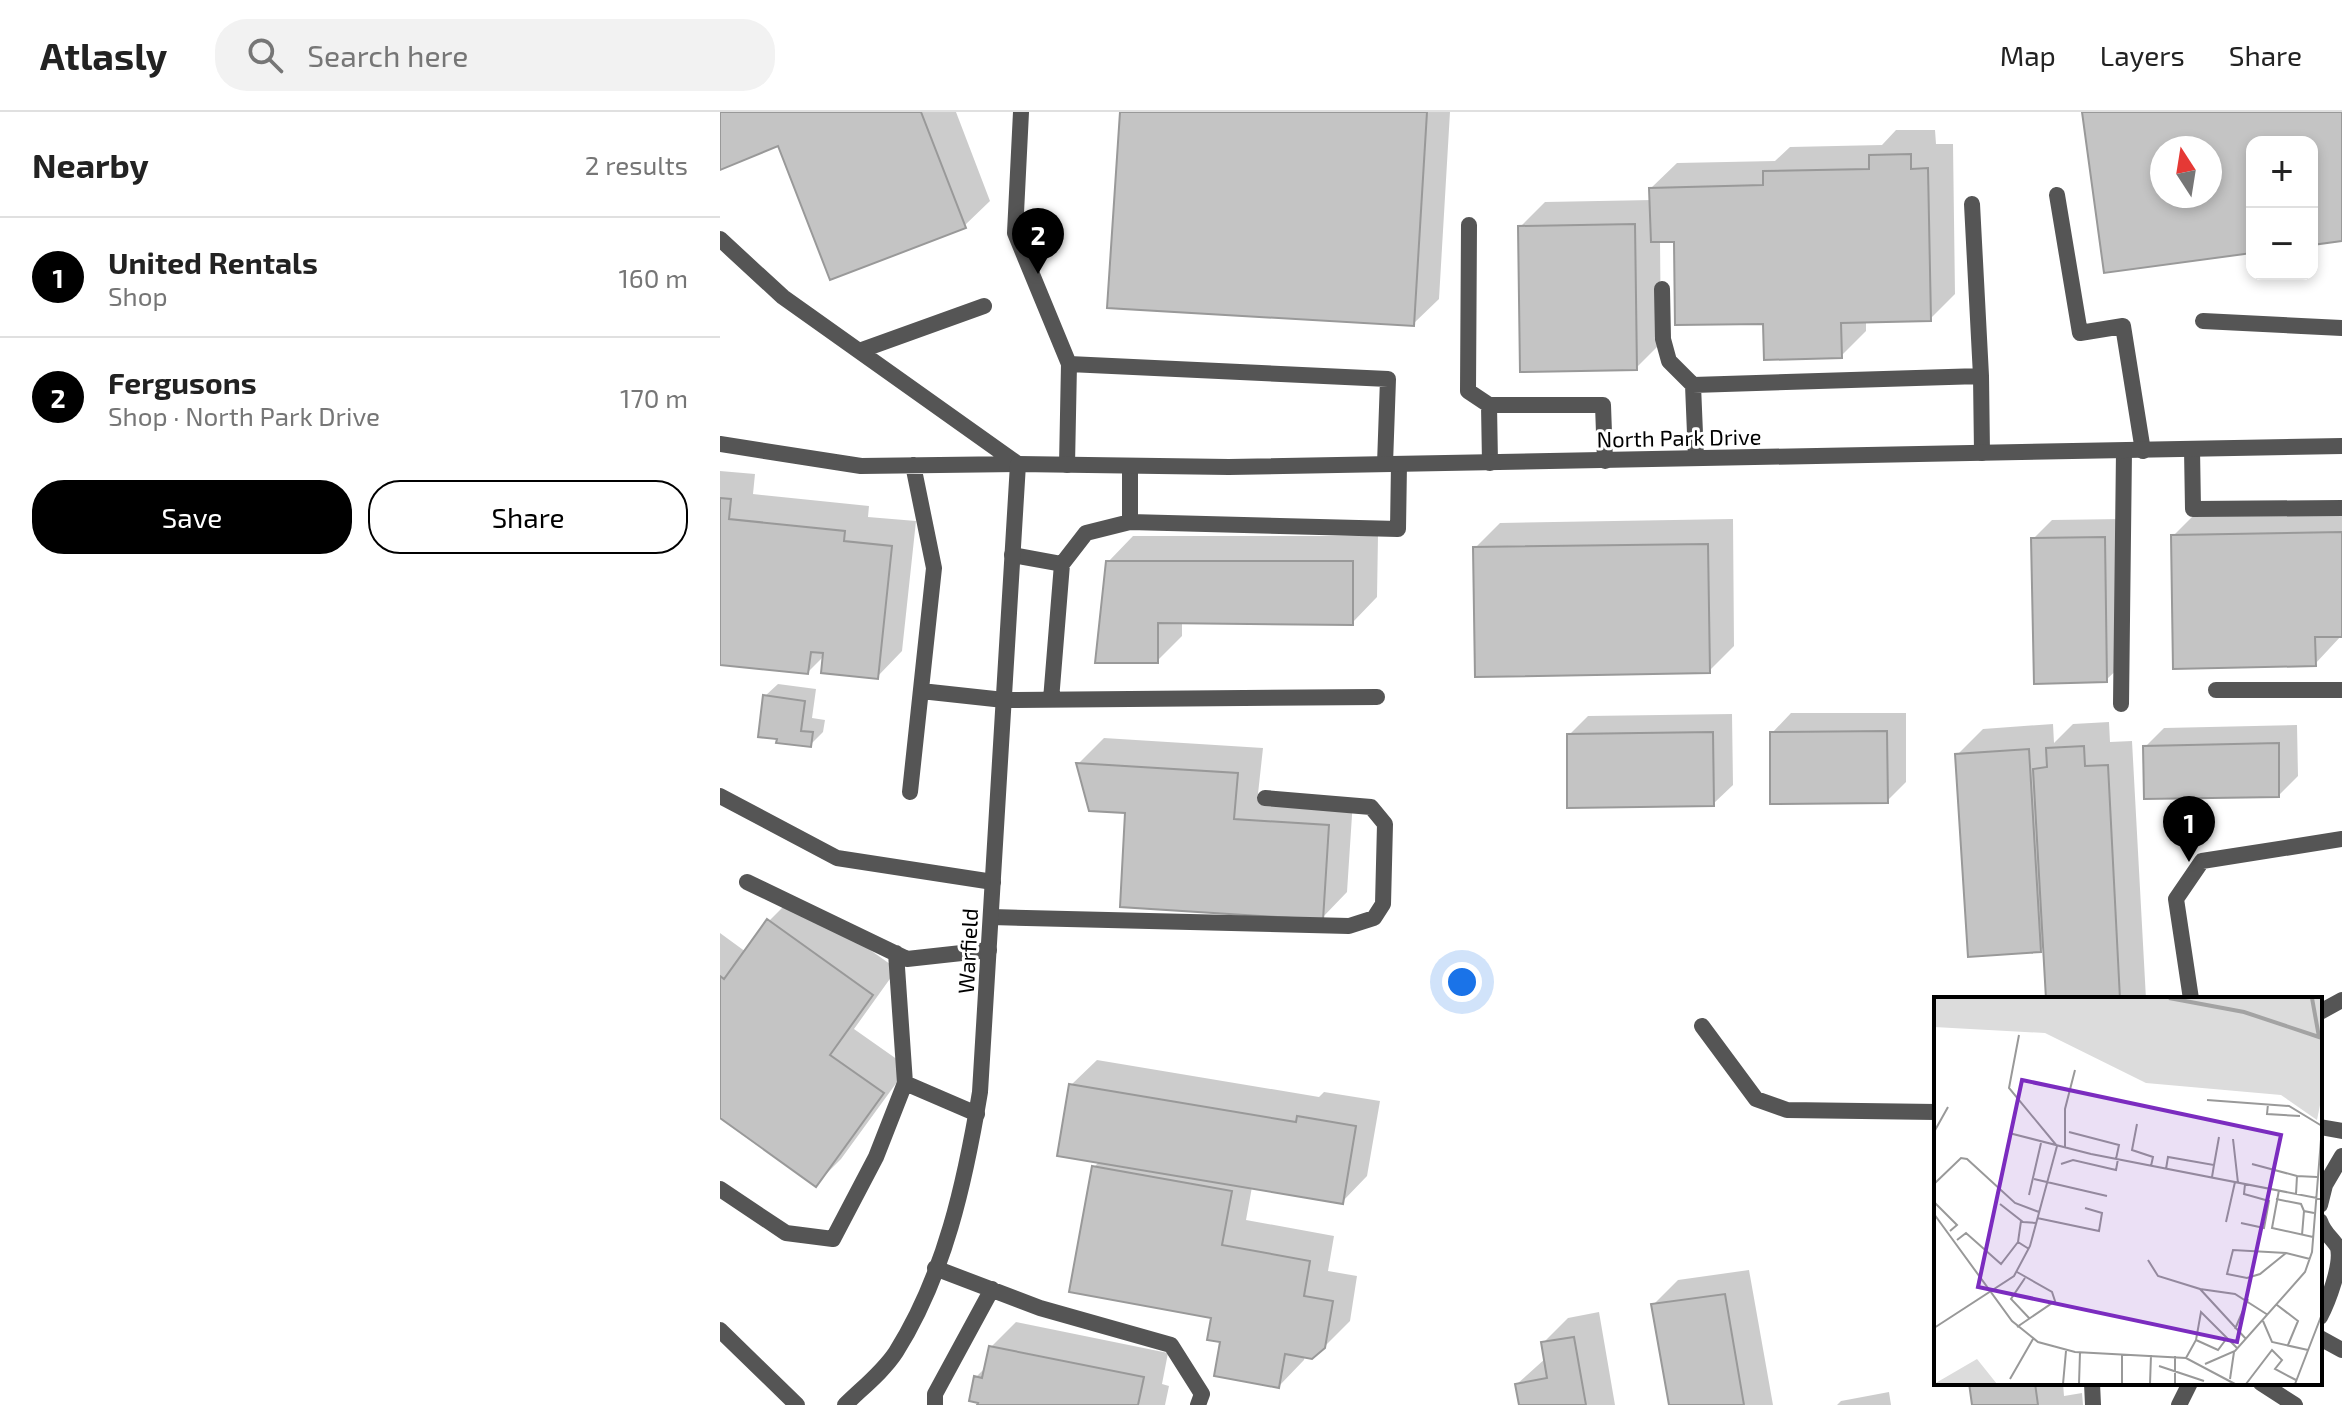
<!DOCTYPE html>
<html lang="en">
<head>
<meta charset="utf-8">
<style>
	:root { --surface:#fff; --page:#f2f2f2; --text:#222; --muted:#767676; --line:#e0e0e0; --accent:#000 }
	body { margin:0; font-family:"Exo 2",sans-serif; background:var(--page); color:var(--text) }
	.controls { position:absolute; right:24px; top:24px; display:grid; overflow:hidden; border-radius:16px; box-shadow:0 4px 12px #0003 }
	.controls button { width:72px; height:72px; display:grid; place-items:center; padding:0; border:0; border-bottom:2px solid var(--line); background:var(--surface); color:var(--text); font:40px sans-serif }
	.compass { position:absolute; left:1430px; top:24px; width:72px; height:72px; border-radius:50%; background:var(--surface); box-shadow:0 4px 12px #0003; rotate:348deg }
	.you { position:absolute; left:742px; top:870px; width:28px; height:28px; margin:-20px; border:6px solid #fff; border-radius:50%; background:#1a73e8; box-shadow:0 0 0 12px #1a73e833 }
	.badge { display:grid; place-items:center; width:52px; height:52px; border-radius:50%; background:var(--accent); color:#fff; font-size:26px; font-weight:700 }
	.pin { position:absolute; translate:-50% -66px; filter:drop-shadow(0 2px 4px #0008) }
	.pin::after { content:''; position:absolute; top:42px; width:28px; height:24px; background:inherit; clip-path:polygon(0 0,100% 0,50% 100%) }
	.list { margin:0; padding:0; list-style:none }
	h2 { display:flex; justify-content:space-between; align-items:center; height:104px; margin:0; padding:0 32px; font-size:34px }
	h2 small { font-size:26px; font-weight:400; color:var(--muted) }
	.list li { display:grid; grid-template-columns:52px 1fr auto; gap:24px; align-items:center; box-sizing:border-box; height:120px; padding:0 32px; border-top:2px solid var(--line) }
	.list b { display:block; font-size:30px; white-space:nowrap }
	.list p { margin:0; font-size:26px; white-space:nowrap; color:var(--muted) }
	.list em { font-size:26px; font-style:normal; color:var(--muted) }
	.actions { display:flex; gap:16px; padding:24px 32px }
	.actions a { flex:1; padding:18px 0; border:2px solid var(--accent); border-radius:32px; text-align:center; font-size:28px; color:var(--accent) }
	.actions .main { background:var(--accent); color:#fff }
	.icon { flex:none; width:44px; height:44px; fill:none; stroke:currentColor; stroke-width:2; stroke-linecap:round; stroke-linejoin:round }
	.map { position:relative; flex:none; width:1622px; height:1293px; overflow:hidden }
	header { display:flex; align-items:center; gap:48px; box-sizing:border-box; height:112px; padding:0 40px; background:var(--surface); border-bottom:2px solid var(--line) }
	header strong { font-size:38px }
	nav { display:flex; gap:44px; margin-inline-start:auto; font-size:28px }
	.search { width:560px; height:72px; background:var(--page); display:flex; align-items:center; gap:20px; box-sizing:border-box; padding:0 28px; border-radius:32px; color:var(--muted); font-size:30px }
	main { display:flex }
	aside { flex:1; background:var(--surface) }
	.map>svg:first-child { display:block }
</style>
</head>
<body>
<header>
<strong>Atlasly</strong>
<div class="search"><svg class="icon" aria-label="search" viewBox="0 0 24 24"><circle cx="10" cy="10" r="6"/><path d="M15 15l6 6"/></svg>Search here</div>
<nav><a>Map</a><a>Layers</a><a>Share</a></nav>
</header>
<main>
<aside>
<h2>Nearby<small>2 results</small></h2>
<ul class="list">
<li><span class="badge">1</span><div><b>United Rentals</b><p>Shop</p></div><em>160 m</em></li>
<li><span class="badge">2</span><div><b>Fergusons</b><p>Shop · North Park Drive</p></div><em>170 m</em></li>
</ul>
<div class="actions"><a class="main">Save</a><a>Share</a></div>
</aside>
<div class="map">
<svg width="1622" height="1293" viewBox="0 0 1622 1293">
	<rect width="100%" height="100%" fill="#fff"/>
	<!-- shadow -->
	<path fill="#0003" d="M0,0H236L270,89L244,114L59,32L0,56Z
		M402,0H730L719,187L693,212Z
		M1176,18H1215L1216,32H1233L1235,182L1210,207L1146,209V219L1121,244L1045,210L955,128H940L941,231L916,256L800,115L825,90L932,88L931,76L957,51L1055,49L1070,35L1162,33Z
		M0,359L35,362L33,382L149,394L148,405L196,409L182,539L157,565L105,543L88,560L0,551Z
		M1622,396V523L1595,552L1453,424L1478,399Z
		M1013,407L1014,534L989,559L755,436L780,411Z
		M1403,407L1406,549L1386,568L1313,427L1332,408Z
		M413,424H658L657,485L632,511L462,510V524L437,549L388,450Z
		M58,572L96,577L92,606L105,608L103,620L90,633L45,584Z
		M1071,601H1186V670L1167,689L1052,621Z
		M1012,602L1013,673L993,692L849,623L868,604Z
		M1389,610L1390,630L1412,629L1426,887H1328L1325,833L1321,838L1238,642L1263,617L1333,612L1334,631L1353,612Z
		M1577,613L1578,664L1559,683L1425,635L1444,616Z
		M384,626L543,636L538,682L633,688L627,780L602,806L407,699L359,651Z
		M74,784L177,857L134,917L188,955L121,1047L96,1072L0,1004V821L26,840L49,809Z
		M377,948L599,985L604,980L660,989L647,1064L622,1090L532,1075L526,1108L614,1124L608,1159L637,1164L630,1209L604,1235L585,1244L584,1248L559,1274L503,1229L494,1204L374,1055L380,1049L351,973Z
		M1029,1158L1053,1293H951L933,1193L958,1168Z
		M879,1200L895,1293H801L797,1272L826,1246L823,1231L848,1206Z
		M296,1210L448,1241L442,1272L449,1274L445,1293H259L256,1265L266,1255L271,1235Z
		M1251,1271H1343L1344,1284L1362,1281L1363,1293H1254Z
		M1169,1280L1171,1293H1117L1121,1289Z"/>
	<!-- building -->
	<path fill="#c4c4c4" stroke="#999" stroke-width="2" fill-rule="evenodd" d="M0,0H201L246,116L110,168L58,34L0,58Z
		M400,0H707L694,214L387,196Z
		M1362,0H1622V129L1592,133V30H1532V141L1384,161ZM1442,36H1490V84H1442Z
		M1191,42V57L1208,56L1211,209L1121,211L1122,246L1044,248L1043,212L955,213L954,130H931L929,76L1043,73V59L1149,57V43Z
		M915,112L917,258L800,260L798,114Z
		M0,386L11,387L9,407L125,419L124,429L172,434L158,567L101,561L103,541L91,540L88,562L0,553Z
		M1622,420V525H1595L1596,554L1453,557L1451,423Z
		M1385,425L1387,570L1314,572L1311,426Z
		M988,432L990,561L755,565L753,435Z
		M386,449H633V513L438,511V551H375Z
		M43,583L85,589L81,619L93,620L91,635L56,631L57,627L38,625Z
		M1167,619L1168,691L1050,692V620Z
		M993,620L994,694L847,696V622Z
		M1559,631V685L1424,687L1423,634Z
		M1364,634L1365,654L1388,653L1400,887H1326L1313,657L1327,655L1326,636Z
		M1309,637L1321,840L1248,845L1235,642Z
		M356,651L518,661L514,707L609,713L603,808L400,795L405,701L369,699Z
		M47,807L153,883L110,943L164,981L96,1075L0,1006V864L4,867Z
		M349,972L576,1010L577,1004L636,1014L623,1092L337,1044Z
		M372,1054L512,1079L502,1133L590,1149L584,1184L613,1189L605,1236L592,1247L565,1242L559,1276L494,1264L500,1230L487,1228L491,1206L349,1180Z
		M1005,1182L1024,1293H949L931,1192Z
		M854,1225L866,1293H799L795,1272L827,1266L821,1230Z
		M269,1234L424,1265L418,1293H257L258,1291L249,1289L254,1264L262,1266Z
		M1249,1271H1315L1318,1293H1252Z"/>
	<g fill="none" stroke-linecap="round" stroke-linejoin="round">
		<!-- service -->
		<path stroke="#555" stroke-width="16" d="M301,0L295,121L349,252L347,353
			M1337,83L1360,221L1403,214L1423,339
			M1252,92L1261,264
			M749,113L748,279L769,293H883L885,349
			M0,127L63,185L298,352
			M942,177L943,227L949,249L973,273
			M1483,209L1622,216
			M139,239L264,194
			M349,252L668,267L665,352
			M769,293L770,351
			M0,332L141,354L298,352
			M1472,337L1473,397L1622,396
			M976,346L973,273L1261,264L1262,341
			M410,410V354
			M292,443L342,452L331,588
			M342,452L366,421L410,410L678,417L679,352
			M1496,578H1622
			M201,579L284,588L657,585
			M1401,592L1404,339
			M190,680L214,456L193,353
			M0,684L117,746L273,770
			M27,770L187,847L269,838
			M271,805L629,814L654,806L663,792L665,712L651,695L545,686
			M176,841L185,971L257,1002
			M1471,887L1456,787L1482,749L1622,727
			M1600,900L1622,888
			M982,914L1036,987L1067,998L1216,1000
			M1600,1015L1622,1019
			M0,1077L66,1121L113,1127L156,1045L185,971
			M1600,1093L1605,1073L1622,1044
			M1600,1109C1604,1122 1613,1126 1618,1136C1622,1153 1608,1190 1600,1205
			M215,1156L320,1196L451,1233L482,1282L478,1293
			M1600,1226L1622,1238
			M1372,1271L1373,1293
			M1541,1271L1575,1293
			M215,1293V1282L272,1177
			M1459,1293L1470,1271"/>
		<!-- minor -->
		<path stroke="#555" stroke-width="16" d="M125,1293C141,1277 163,1260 176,1240C225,1162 245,1070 260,980L298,352L509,355L1622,334"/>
		<!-- tertiary -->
		<path stroke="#555" stroke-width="16" d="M0,1218L77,1293"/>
	</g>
	<g text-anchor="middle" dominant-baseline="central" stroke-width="6" stroke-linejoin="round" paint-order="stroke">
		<!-- street labels -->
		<g font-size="22" fill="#000" stroke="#fff">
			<text transform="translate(959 325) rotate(-1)">North Park Drive</text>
			<text transform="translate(247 839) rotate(-87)">Warfield</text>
		</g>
	</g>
	<!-- overview -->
	<g transform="translate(1214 885)">
		<rect width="388" height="388" fill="#fff"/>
		<path d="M0,1L388,2V98L383,123L347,98L212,86L111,36L0,30ZM43,362L63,387H0Z" fill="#dcdcdc"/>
		<path fill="none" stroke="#a3a3a3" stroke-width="4" d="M235,1L310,15L388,41M378,1L385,40"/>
		<path fill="none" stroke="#999" stroke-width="2" d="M85,38L75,91L123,149M273,103L355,109L388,129M334,107L333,117L366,119M203,127L198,153L219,160L217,169M0,135L14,110M135,135L185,148L182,162M75,136L157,157L388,202M299,142L304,186M131,151V112L141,73M127,167L139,163L182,173L184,162M318,167L363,179M280,168L285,140M232,172L234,160L280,168L278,180M100,182L173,199M0,187L27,161L33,162L81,206L105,215M345,193L338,231L379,240M362,197L363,179L383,180M95,198L107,146M342,202L367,207L370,214L380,216M0,205L23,228L16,234M66,207L89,225L102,226M0,217L78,324L104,345L141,355L252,361L301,387M103,221L165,234L168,216L151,211M87,224L84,245L95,252M292,225L301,185M307,226L330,231L335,204L310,197L311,187M368,238L370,214M23,243L32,236L67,267L84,245M352,256L326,277L313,281L293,277L299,253L352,256L376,262M214,263L224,279L266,292L312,342M91,281L77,302L96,322M266,292L301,297L334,318M343,308L364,324L354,348M329,324L338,345L374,353M83,330L121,304L118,295L83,275M0,331L80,279L96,249L123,149M301,332L314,302M262,343L284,353L293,341M252,361L262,343L267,315L303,351M271,367L301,354L371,275L378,255L388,130M225,369L270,384M76,382L99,342M296,382L300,355M129,387L132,354M145,387L146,355M188,387V357M216,387L217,358M241,387V359M312,387L338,353L348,363L341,372L362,383M361,387L388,317"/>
		<path fill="#7b2cbf" fill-opacity="0.15" stroke="#7b2cbf" stroke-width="4" d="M88,83L347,138L303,345L44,290Z"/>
		<rect width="388" height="388" fill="none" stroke="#000" stroke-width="4"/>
	</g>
</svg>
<div class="controls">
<button>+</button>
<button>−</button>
</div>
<svg class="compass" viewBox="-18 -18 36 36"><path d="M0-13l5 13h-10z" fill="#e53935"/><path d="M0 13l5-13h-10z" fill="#767676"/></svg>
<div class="you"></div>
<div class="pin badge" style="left:1469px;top:750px">1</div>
<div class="pin badge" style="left:318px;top:162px">2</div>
</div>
</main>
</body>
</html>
